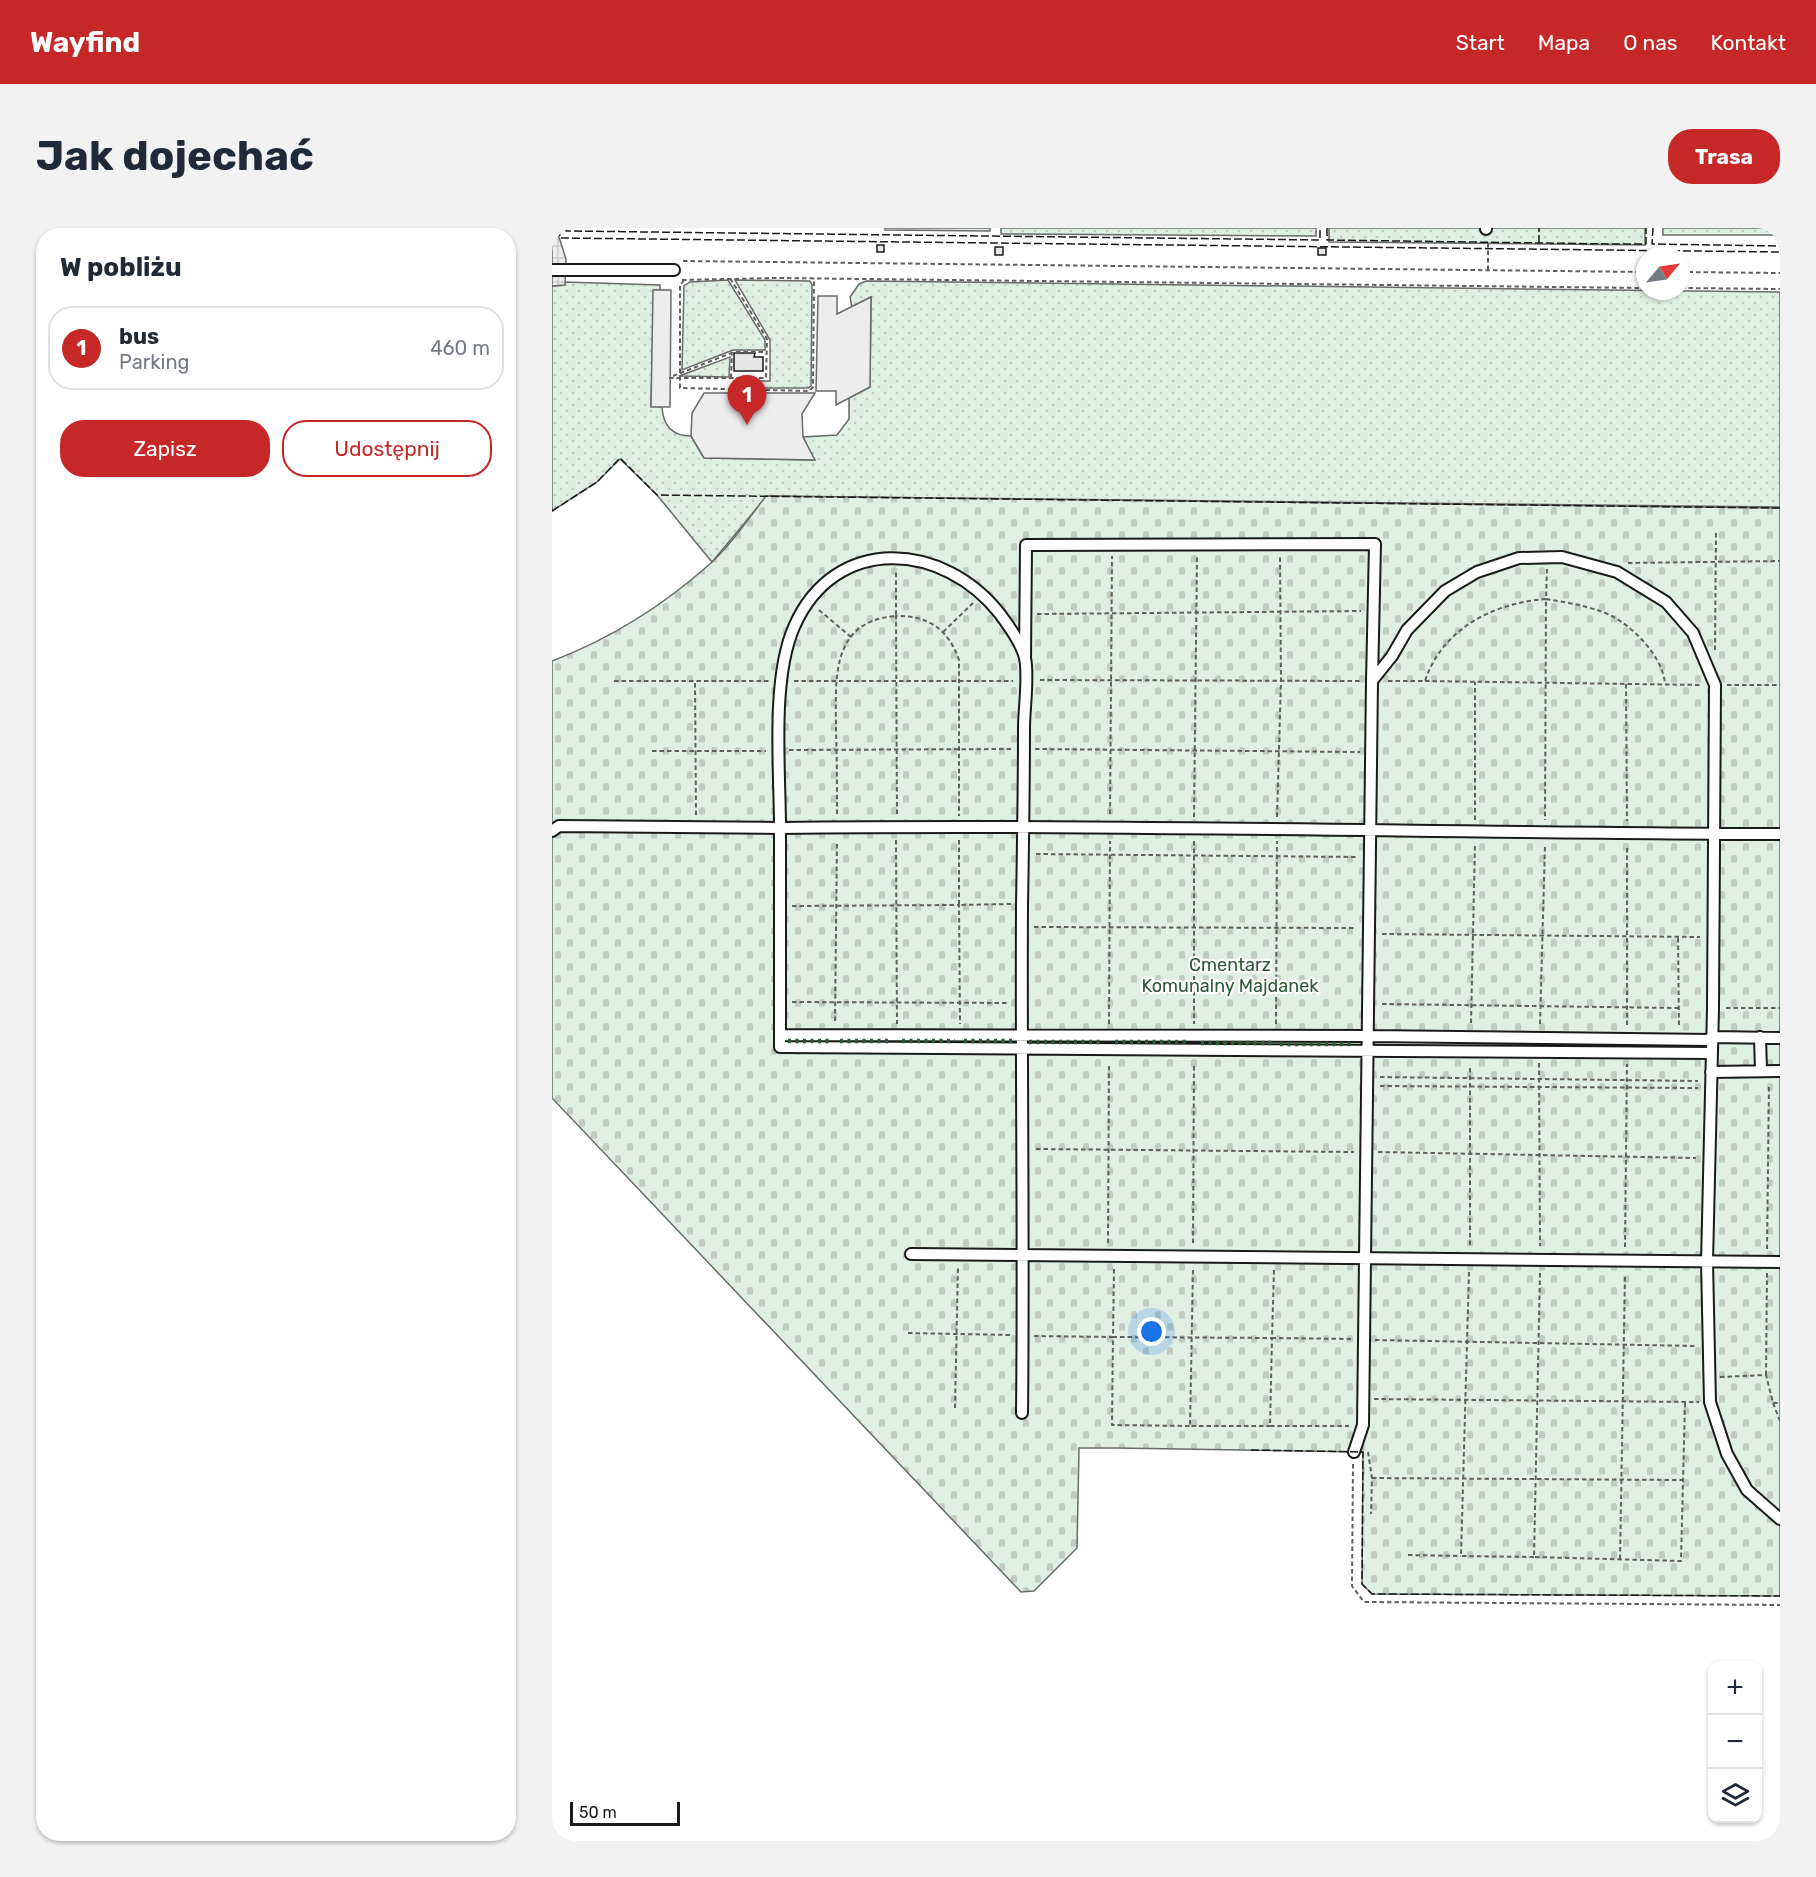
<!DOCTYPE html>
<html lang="pl">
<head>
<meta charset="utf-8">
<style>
	:root { --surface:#fff; --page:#f2f2f3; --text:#1f2937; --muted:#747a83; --line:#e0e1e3; --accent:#c62828 }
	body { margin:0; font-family:Rubik,sans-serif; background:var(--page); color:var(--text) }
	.controls { position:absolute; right:18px; bottom:18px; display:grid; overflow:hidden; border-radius:12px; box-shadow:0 2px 4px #0004 }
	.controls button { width:54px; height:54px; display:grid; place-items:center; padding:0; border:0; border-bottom:2px solid var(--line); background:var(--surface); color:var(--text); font:30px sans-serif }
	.compass { position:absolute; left:1084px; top:18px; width:54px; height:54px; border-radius:50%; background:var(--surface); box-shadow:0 2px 4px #0004; rotate:61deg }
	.scale { position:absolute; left:18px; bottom:15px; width:110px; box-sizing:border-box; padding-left:6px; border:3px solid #1a1a1a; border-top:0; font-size:16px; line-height:21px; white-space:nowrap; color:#1a1a1a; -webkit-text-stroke:4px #fff; paint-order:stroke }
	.you { position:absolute; left:600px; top:1104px; width:21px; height:21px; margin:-15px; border:4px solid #fff; border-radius:50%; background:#1a73e8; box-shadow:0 0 0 9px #1a73e833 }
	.badge { display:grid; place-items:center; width:39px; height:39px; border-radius:50%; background:var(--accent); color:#fff; font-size:20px; font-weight:700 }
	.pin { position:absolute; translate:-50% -50px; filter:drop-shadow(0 2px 3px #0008) }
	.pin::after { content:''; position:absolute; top:32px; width:21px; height:18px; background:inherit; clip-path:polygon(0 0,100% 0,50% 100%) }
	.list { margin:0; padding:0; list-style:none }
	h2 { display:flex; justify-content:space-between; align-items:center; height:78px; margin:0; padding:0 24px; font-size:26px }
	h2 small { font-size:20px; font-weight:400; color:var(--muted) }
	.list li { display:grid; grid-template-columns:39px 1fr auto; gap:18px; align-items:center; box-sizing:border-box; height:84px; margin:0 12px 12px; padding:0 12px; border:2px solid var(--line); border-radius:24px }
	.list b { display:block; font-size:22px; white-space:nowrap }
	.list p { margin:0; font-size:20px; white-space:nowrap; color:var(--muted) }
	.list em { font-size:20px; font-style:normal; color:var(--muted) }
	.actions { display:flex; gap:12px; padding:18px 24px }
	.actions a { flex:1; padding:14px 0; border:2px solid var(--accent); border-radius:24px; text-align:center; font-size:21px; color:var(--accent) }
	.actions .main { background:var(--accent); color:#fff }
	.icon { flex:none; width:33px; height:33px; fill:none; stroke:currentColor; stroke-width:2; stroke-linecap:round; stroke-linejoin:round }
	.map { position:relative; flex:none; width:1228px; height:1613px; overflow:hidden; border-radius:24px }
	header { display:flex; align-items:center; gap:36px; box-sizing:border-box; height:84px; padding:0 30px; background:var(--accent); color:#fff }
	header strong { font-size:28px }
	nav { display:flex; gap:33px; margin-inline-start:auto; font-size:21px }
	.intro { display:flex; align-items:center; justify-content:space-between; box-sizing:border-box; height:144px; padding:0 36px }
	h1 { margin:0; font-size:42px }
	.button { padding:15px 27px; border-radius:24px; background:var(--accent); color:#fff; font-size:21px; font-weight:700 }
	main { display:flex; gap:36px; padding:0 36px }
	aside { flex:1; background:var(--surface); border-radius:24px; box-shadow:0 2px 4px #0004 }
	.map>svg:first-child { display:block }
</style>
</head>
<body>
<header>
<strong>Wayfind</strong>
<nav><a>Start</a><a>Mapa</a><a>O nas</a><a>Kontakt</a></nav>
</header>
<div class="intro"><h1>Jak dojechać</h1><a class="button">Trasa</a></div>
<main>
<aside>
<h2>W pobliżu<small></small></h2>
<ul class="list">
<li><span class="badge">1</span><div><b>bus</b><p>Parking</p></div><em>460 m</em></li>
</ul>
<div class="actions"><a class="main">Zapisz</a><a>Udostępnij</a></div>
</aside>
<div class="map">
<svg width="1228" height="1613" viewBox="0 0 1228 1613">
	<defs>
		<pattern id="grass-dots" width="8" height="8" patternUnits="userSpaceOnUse" patternTransform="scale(1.5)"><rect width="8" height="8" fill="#e0efe3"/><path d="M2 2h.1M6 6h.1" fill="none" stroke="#c0ccc2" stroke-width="1.8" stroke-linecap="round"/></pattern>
		<pattern id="cemetery-stones" width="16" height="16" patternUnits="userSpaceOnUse" patternTransform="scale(1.5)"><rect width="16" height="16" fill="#e0efe3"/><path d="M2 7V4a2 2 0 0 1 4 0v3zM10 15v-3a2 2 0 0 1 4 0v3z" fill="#c0ccc2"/></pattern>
		<pattern id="plaza-grid" width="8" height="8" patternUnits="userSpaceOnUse" patternTransform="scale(1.5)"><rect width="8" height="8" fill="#ededed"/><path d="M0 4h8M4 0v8" fill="none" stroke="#cbcbcb"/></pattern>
	</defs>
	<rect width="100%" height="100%" fill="#fff"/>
	<!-- grass -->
	<path fill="url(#grass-dots)" stroke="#6a6a6a" stroke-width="1.5" d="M333,0H438V3L333,2Z
		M449,0H764V8L449,6Z
		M777,0H1093V17L777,14Z
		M1111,0H1228V7H1111Z
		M176,52L213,112V122H181L130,142L132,58L138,54Z
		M183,52L258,53L260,57L259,158L256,160H182V153H218V112Z
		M314,53L1228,64V279L215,268L160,334L105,267L68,231L45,254L0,283V58L13,57V54L108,57V62H102L99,178L110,179C111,197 120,208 139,208L152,230L262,232L251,209L285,207L297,191V170L318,159L319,69L300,79L298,69L307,56Z
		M178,129L177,149L127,148Z"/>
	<!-- cemetery -->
	<path fill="url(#cemetery-stones)" stroke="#6a6a6a" stroke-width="1.5" d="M214,268L1228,280V1368L820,1366L810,1356L811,1224L565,1220H527L525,1320L482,1363L469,1364L0,870V433C58,411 112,377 159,335C180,316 197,290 214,268Z"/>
	<!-- parking -->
	<path fill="#ededed" stroke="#6a6a6a" stroke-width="1.5" d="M101,62H119L118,179H99Z
		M266,68H285V86L319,69L318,159L284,177V163H264Z
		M152,165H263L250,186L251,209L263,232L152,230L139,208L140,185Z"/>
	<!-- plaza -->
	<path fill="url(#plaza-grid)" stroke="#6a6a6a" stroke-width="1.5" d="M0,0H4L6,6L14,31L13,57L0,58Z"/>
	<!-- building -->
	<path fill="#e6e6e6" stroke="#1a1a1a" stroke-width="1.5" d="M325,17H332V24H325Z
		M443,19H451V27H443Z
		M766,20H774V27H766Z
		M182,125H203L202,129H211V143H182Z"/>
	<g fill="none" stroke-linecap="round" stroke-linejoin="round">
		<defs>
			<path id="pedestrian" d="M934,0V1
				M0,42H122
				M473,430L474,317L823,316L820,453
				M0,603L7,598L228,600V819L1159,825
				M228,807L817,808L1159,812
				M1159,809L1228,810
				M1208,809L1209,842
				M1159,844L1228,843
				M359,1026L1228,1034
				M470,1185C472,1016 469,847 470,678C471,618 472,559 472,500C472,480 477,449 473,430C470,416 457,398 448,386C392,314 283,305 242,399C219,452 228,541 228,600C561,596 895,605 1228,606
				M802,1224L811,1197L820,453L840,428L855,402L893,363L925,344L967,330L1010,329L1065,344L1114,374L1141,405L1163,457L1161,780L1155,1034L1158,1174L1175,1226L1195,1262L1228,1291"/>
		</defs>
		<!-- pedestrian casing -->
		<use href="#pedestrian" stroke="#1a1a1a" stroke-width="14"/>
		<!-- path -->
		<path stroke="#5f5f5f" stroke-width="2" stroke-dasharray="4.5 3" stroke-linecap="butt" d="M131,33L1093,44
			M936,42V13
			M1129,44L1228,45
			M130,52L225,50L1093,60
			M132,52L128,57V160L257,163L261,159L262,50
			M1129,60L1228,61
			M121,148L182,124H215
			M117,150H214L215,111L178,50
			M179,150L180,126
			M1076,335L1228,333
			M995,341L994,371C1012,374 1031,377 1048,383C1076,392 1111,427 1113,456
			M267,382L299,409
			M485,386L809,383
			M391,404L421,375
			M1163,422L1164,304
			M488,452L809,453
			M62,453H218
			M242,453H461
			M836,453H873C890,401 941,375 994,371L993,592
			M873,453L1149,457
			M143,455L144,587
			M1074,456L1075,593
			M1175,457H1228
			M483,521L808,524
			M237,522L460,521
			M100,523H214
			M285,586C285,559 285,531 284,503C284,453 277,393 344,388V344
			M345,586L344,388C376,387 397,402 407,432V588
			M558,586L560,328
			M642,589L645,328
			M725,589L729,452L728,328
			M923,592V454
			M344,612L345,796
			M407,612V677L459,676
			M642,613V796
			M484,626L805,629
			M240,678L407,677L408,796
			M482,699L804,700
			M830,706L1148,709
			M1126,710L1127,800
			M240,774L456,775
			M830,776L1127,780
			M1174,780H1228
			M283,793L285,613
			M919,795L923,615
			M557,796L558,613
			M724,796L725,613
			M988,796L993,616
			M1075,797V617
			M987,835L988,1018
			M828,849L1146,853
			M828,858L1146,860
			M484,921L802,924
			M826,924L1144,930
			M556,1015L557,835
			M641,1015L642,835
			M918,1017V837
			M1073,1019L1075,836
			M1215,1021L1217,856
			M562,1041L561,1109L720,1110L718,1198H797
			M641,1042L638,1198H718
			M722,1042L720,1110L800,1111
			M917,1044L909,1328L982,1329
			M988,1045L982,1329L1129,1333L1133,1175
			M356,1105L458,1107
			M482,1108L561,1109L560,1197L638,1198
			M823,1112L1144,1118
			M1214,1147L1215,1045
			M1168,1149L1214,1147L1221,1175H1228
			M822,1171L1147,1174
			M1221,1175L1228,1193
			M403,1180L406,1038
			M816,1224L820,1250L819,1286
			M801,1236L800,1358L812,1374L1228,1377
			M820,1250L1131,1252
			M856,1327L909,1328
			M1068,1331L1073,1046"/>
		<!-- pedestrian -->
		<use href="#pedestrian" stroke="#fff" stroke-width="10"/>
		<!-- hedge -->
		<path stroke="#2b5a34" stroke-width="4.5" stroke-dasharray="3 4.5" stroke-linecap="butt" d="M236,813H278
			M288,813H339
			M350,813H403
			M412,813H461
			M477,814H552
			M563,814H638
			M649,815H719
			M728,816H802"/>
		<!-- fence -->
		<path stroke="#1a1a1a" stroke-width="1.5" stroke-dasharray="8 3" stroke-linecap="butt" d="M7,0L8,10L1228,24
			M14,0V3L768,12V0
			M775,0V12L1061,16H1094V0
			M1101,0L1100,16L1228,18
			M987,15V0
			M0,283L45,254L68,230L105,267L1228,280
			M699,1222L811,1224L810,1356L820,1366L1228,1368"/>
	</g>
	<g text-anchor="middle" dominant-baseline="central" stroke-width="4.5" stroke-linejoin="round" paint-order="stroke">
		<!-- park labels -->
		<g font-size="18" fill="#2b5a34" stroke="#fff">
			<text x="678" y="737">Cmentarz<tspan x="678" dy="21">Komunalny Majdanek</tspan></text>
		</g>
	</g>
</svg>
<div class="controls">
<button>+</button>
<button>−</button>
<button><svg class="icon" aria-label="layers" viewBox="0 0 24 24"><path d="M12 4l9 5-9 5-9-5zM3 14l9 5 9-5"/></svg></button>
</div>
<svg class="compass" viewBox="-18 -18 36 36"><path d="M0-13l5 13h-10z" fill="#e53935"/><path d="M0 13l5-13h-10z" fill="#747a83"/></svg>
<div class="scale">50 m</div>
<div class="you"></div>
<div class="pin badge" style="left:195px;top:197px">1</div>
</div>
</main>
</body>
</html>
